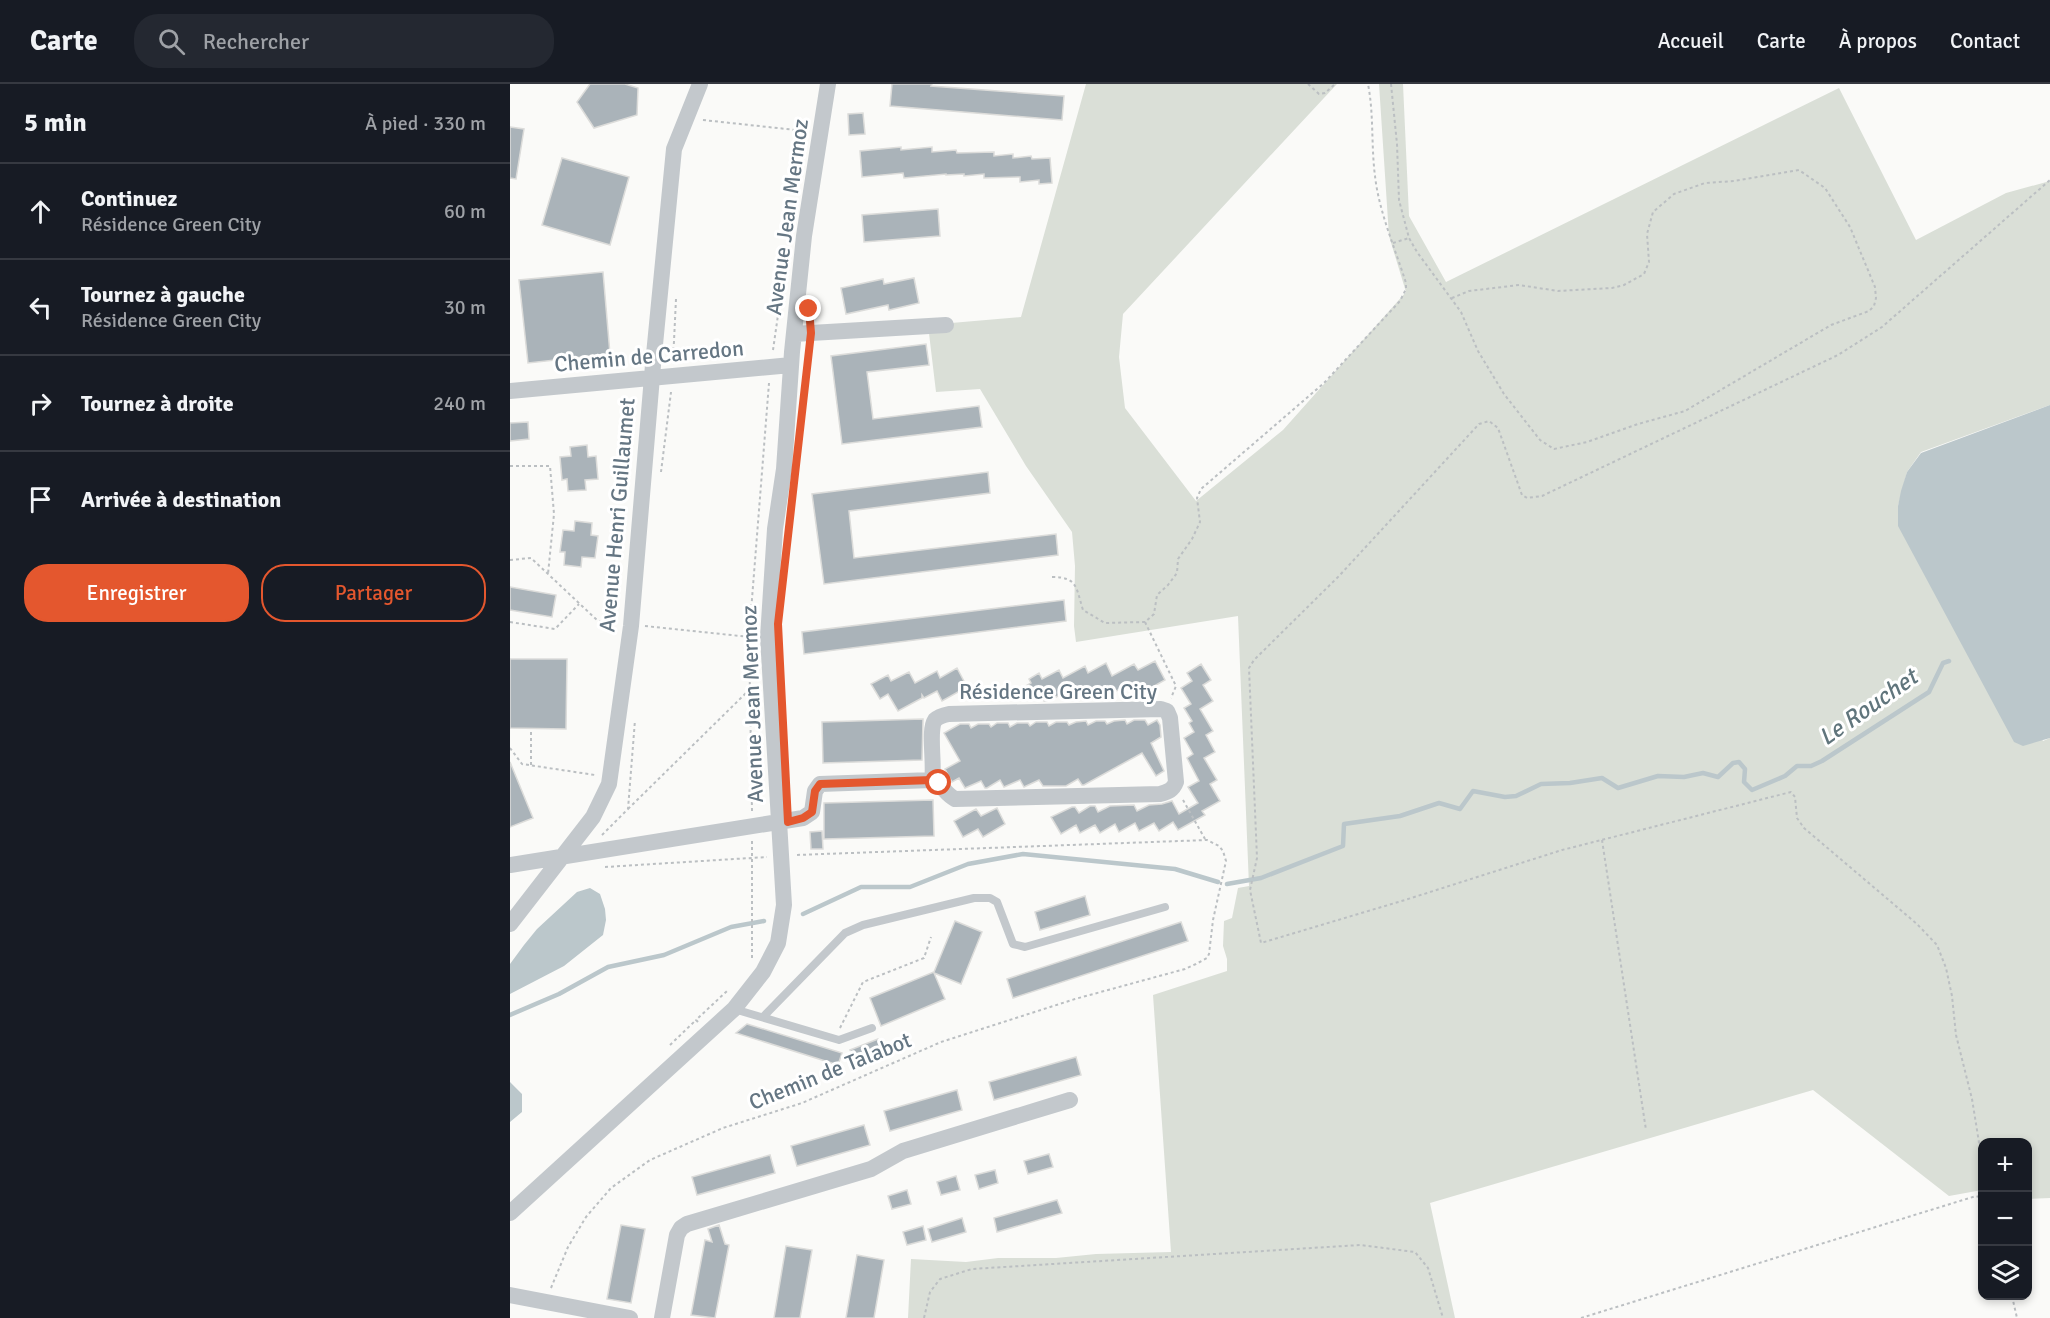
<!DOCTYPE html>
<html lang="fr">
<head>
<meta charset="utf-8">
<style>
	:root { --surface:#171b24; --page:#242831; --text:#f1f3f6; --muted:#9ea1a6; --line:#363941; --accent:#e4572e }
	body { margin:0; font-family:Signika,sans-serif; background:var(--page); color:var(--text) }
	.controls { position:absolute; right:18px; bottom:18px; display:grid; overflow:hidden; border-radius:12px; box-shadow:0 3px 9px #0003 }
	.controls button { width:54px; height:54px; display:grid; place-items:center; padding:0; border:0; border-bottom:2px solid var(--line); background:var(--surface); color:var(--text); font:30px sans-serif }
	.stop { position:absolute; width:18px; height:18px; margin:-14px; border:4px solid #e4572e; border-radius:50%; background:#fff }
	.stop.end { background:#e4572e; border-color:#fff; box-shadow:0 2px 6px #0008 }
	.list { margin:0; padding:0; list-style:none }
	h2 { display:flex; justify-content:space-between; align-items:center; height:78px; margin:0; padding:0 24px; font-size:26px }
	h2 small { font-size:20px; font-weight:400; color:var(--muted) }
	.list li { display:grid; grid-template-columns:39px 1fr auto; gap:18px; align-items:center; box-sizing:border-box; height:96px; padding:0 24px; border-top:2px solid var(--line) }
	.list b { display:block; font-size:22px; white-space:nowrap }
	.list p { margin:0; font-size:20px; white-space:nowrap; color:var(--muted) }
	.list em { font-size:20px; font-style:normal; color:var(--muted) }
	.actions { display:flex; gap:12px; padding:18px 24px }
	.actions a { flex:1; padding:14px 0; border:2px solid var(--accent); border-radius:24px; text-align:center; font-size:21px; color:var(--accent) }
	.actions .main { background:var(--accent); color:#fff }
	.icon { flex:none; width:33px; height:33px; fill:none; stroke:currentColor; stroke-width:2; stroke-linecap:round; stroke-linejoin:round }
	.map { position:relative; flex:none; width:1540px; height:1234px; overflow:hidden }
	header { display:flex; align-items:center; gap:36px; box-sizing:border-box; height:84px; padding:0 30px; background:var(--surface); border-bottom:2px solid var(--line) }
	header strong { font-size:28px }
	nav { display:flex; gap:33px; margin-inline-start:auto; font-size:21px }
	.search { width:420px; height:54px; background:var(--page); display:flex; align-items:center; gap:15px; box-sizing:border-box; padding:0 21px; border-radius:24px; color:var(--muted); font-size:22px }
	main { display:flex }
	aside { flex:1; background:var(--surface) }
	.map>svg:first-child { display:block }
</style>
</head>
<body>
<header>
<strong>Carte</strong>
<div class="search"><svg class="icon" aria-label="search" viewBox="0 0 24 24"><circle cx="10" cy="10" r="6"/><path d="M15 15l6 6"/></svg>Rechercher</div>
<nav><a>Accueil</a><a>Carte</a><a>À propos</a><a>Contact</a></nav>
</header>
<main>
<aside>
<h2>5 min<small>À pied · 330 m</small></h2>
<ul class="list">
<li><svg class="icon" aria-label="ahead" viewBox="0 0 24 24"><path d="M12 20V5M6 11l6-6 6 6"/></svg><div><b>Continuez</b><p>Résidence Green City</p></div><em>60 m</em></li>
<li><svg class="icon" aria-label="left" viewBox="0 0 24 24"><path d="M17 20v-9H6M10 6l-5 5 5 5"/></svg><div><b>Tournez à gauche</b><p>Résidence Green City</p></div><em>30 m</em></li>
<li><svg class="icon" aria-label="right" viewBox="0 0 24 24"><path d="M7 20v-9h11M14 6l5 5-5 5"/></svg><div><b>Tournez à droite</b></div><em>240 m</em></li>
<li><svg class="icon" aria-label="arrive" viewBox="0 0 24 24"><path d="M6 21V4h12l-3 4 3 4H6"/></svg><div><b>Arrivée à destination</b></div></li>
</ul>
<div class="actions"><a class="main">Enregistrer</a><a>Partager</a></div>
</aside>
<div class="map">
<svg width="1540" height="1234" viewBox="0 0 1540 1234">
	<rect width="100%" height="100%" fill="#fafaf8"/>
	<!-- green -->
	<path fill="#dadfd7" d="M576,0H827L613,230L609,273L615,324L686,417L773,346L896,208L879,152L869,0H893L899,132L936,198L1329,4L1406,156L1496,109L1540,97V321L1411,368L1397,388L1388,422L1533,657L1540,654V1114L1518,1115V1058H1472V1106L1439,1112L1303,1006L920,1119L945,1234H398L401,1175L456,1178L488,1174H546L586,1170L661,1168L643,911L717,887V875L713,862L714,837L722,834L728,804L739,802L728,532L566,558L564,542L565,482L562,448L516,382L470,305L426,308L418,241L511,233Z"/>
	<!-- water -->
	<path fill="#bbc7cb" d="M1540,321V654L1513,662L1504,658L1388,442V422L1391,407L1397,388L1411,369Z
		M80,804L90,810L95,825L96,836L93,851L54,882L0,910V880L14,861L27,845L67,808Z
		M0,998L12,1010V1028L0,1038Z"/>
	<g fill="none" stroke-linecap="round" stroke-linejoin="round">
		<!-- stream -->
		<path stroke="#bbc7cb" stroke-width="4.5" d="M717,800L751,794L833,762L834,740L890,732L929,719L950,725L963,707L995,713L1006,712L1031,700L1060,699L1092,694L1108,704L1148,692L1174,693L1193,689L1208,693L1223,679L1229,678L1235,685L1234,698L1242,706L1275,692L1287,682H1301L1312,677L1419,608L1433,579L1439,577
			M293,830L351,803H400L458,780L513,770L665,785L708,798
			M0,931L49,910L98,883L154,871L221,843L254,837"/>
	</g>
	<!-- building -->
	<path fill="#aab3b9" stroke="#dcdcda" stroke-width="1.5" d="M80,0H115L128,4L127,31L84,44L67,18Z
		M382,0H422L421,2L554,12L552,36L380,22Z
		M353,29L355,50L339,51L338,30Z
		M0,43L14,45L6,95L0,94Z
		M391,63V66L422,63V68L446,66L447,69L484,68V72L503,70V74L521,72L522,75L540,74L542,99L529,100V96L510,98V93L474,94V90L454,92V90L436,91V90L394,94L393,89L352,93L350,67Z
		M52,74L119,93L100,161L32,141Z
		M428,125L430,152L354,158L352,131Z
		M93,188L100,270L18,279L9,196Z
		M404,194L409,219L379,226L378,221L336,230L331,204L373,195L374,200Z
		M416,260L419,281L357,288L363,335L469,322L472,343L332,360L321,272Z
		M18,338L19,355L0,357V339Z
		M77,361L78,373L86,372L88,395L75,396L76,406L58,407L57,395L52,396L50,373L61,372L60,363Z
		M478,388L480,409L339,427L344,474L546,450L548,471L314,500L302,410Z
		M65,437L82,439L81,451L88,452L85,474L72,473L71,483L54,481L55,468H50L53,446L64,447Z
		M0,503L46,511L42,533L0,526Z
		M554,516L556,537L294,570L292,548Z
		M0,575H57L56,645L0,644Z
		M645,577L655,596L630,610L625,599L601,609L598,603L581,612L576,605L555,616L552,610L538,617H534L529,609L520,614L514,603L521,599L519,595L529,589L532,595L549,586L553,594L575,582L578,589L596,579L602,592L624,580L628,586Z
		M691,580L701,596L693,601L703,617L690,625L703,647L696,651L705,668L694,674L707,696L700,700L710,717L692,727L695,731L668,746L663,738L649,747L644,739L629,747L625,739L609,748L605,740L590,749L585,741L570,749L566,741L551,750L541,733L562,723H565L569,729L580,722H585L588,728L600,722L624,721L627,727L639,721L652,720L662,717L669,730L688,719L678,703L689,697L677,674L683,670L674,654L684,648L679,639L682,637L674,624L681,620L671,604L682,597L677,589Z
		M447,584L457,603L432,617L427,607L414,614L412,611V614L388,627L378,610L370,615L361,600L378,591L381,597L399,588L405,599L427,587L430,594Z
		M413,635L412,676L313,679L312,638Z
		M615,636L617,640L624,636H635L638,641L647,636L650,641L651,653L641,659L654,687L646,692L632,669L574,701H572L568,695L556,702H533L529,696L514,703L510,696L494,703L490,696L477,704H475L471,697L455,704L449,694L442,698L435,685L450,677L434,649L450,640H459L461,644L468,640H479L481,643L487,639H498L500,643L507,639H518L520,642L526,638H537L539,642L546,638H557L559,641L566,638L576,637L578,641L586,637H595L597,640L604,637Z
		M0,678L23,734L0,743Z
		M423,716L424,752L314,755V719Z
		M487,724L495,740L473,753L468,745L453,753L444,737L466,725L471,732Z
		M312,747L313,765H301L300,748Z
		M575,812L580,831L530,846L525,828Z
		M445,837L472,848L451,900L424,889L435,915L371,942L360,914L424,888Z
		M671,838L678,857L503,914L497,895Z
		M237,940L332,969L328,981L226,949Z
		M368,955L372,966L345,977L340,966Z
		M566,973L571,991L484,1016L479,998Z
		M447,1006L452,1026L380,1047L374,1027Z
		M354,1041L360,1061L287,1082L281,1062Z
		M539,1070L543,1083L518,1090L514,1077Z
		M260,1071L265,1089L187,1111L182,1093Z
		M485,1086L488,1099L469,1105L465,1091Z
		M446,1092L450,1106L431,1111L427,1098Z
		M397,1106L401,1120L382,1125L378,1112Z
		M547,1116L552,1129L487,1148L484,1134Z
		M452,1134L456,1148L422,1158L418,1145Z
		M111,1141L135,1145L121,1219L97,1215Z
		M209,1141L215,1160L219,1161L205,1234L181,1231L195,1156L202,1158L198,1145Z
		M413,1142L416,1156L397,1161L393,1148Z
		M276,1162L302,1166L290,1234H264Z
		M347,1171L374,1176L364,1234H336Z"/>
	<g fill="none" stroke-linecap="round" stroke-linejoin="round">
		<!-- path -->
		<path stroke="#bbbfc2" stroke-width="2" stroke-dasharray="3 3" stroke-linecap="butt" d="M798,0L809,10L815,9L825,0
			M881,0L887,60L889,116L899,154L907,168L951,228L968,267L994,310L1030,356L1044,365L1077,358L1128,340L1175,327L1321,241L1359,227L1364,222L1366,214L1365,203L1340,143L1315,104L1289,86L1224,97L1195,99L1164,110L1143,128L1137,150L1139,178L1134,190L1114,201L1102,204L1048,207L1009,201L959,207L942,214
			M193,36L295,47
			M883,159L899,154
			M263,266L271,210
			M163,278L166,215
			M0,382H40L44,430L38,490
			M151,388L161,308
			M0,476L21,474L88,537L107,539
			M542,493C568,493 566,504 573,526L595,539L635,538L644,530L647,511L658,501L667,489L668,475L682,455L690,438L687,414L691,405L814,299L890,217L896,205V199C885,164 869,128 865,92C861,61 864,31 858,0
			M0,538L45,545L69,520
			M635,538L666,602L661,614
			M135,542L240,553
			M21,648V683
			M0,664L12,680L85,691
			M673,716L695,755
			M118,725L236,609L247,607
			M242,727L239,553L259,299
			M92,751L118,725L125,636
			M1092,756L1136,1046
			M95,783L257,773
			M242,874V757
			M188,938L186,936L217,907
			M330,944L353,898L414,874L421,853
			M160,961L186,936
			M1472,1077L1462,1015L1446,951L1442,912L1436,884L1427,861L1407,840L1294,744L1287,734L1285,713L1281,708L1052,766L895,816L751,859L740,806L747,774L739,584L744,576L829,492L969,340L979,337L988,344L1012,411L1017,414L1032,412L1328,271L1372,243L1540,96
			M41,1204L58,1163L76,1133L101,1104L140,1076L213,1044L292,1019L431,958L565,915L675,885L686,880L697,874L699,870L703,836L716,777L713,767L709,762L697,756L286,771
			M1502,1212L1507,1234
			M414,1234L420,1208L430,1195L462,1185L850,1161L905,1168L918,1184L933,1234
			M1071,1234L1466,1112L1472,1114"/>
		<!-- service -->
		<path stroke="#c3c8cc" stroke-width="8" d="M224,925L329,956L362,944
			M253,933L335,849L353,841L464,814H480L487,818L503,860L515,863L655,823"/>
		<!-- minor -->
		<path stroke="#c3c8cc" stroke-width="16" d="M284,250L436,241
			M0,307L281,281
			M651,625L657,627L660,634L666,698C663,706 658,708 650,710L445,715C435,710 432,700 422,696C425,681 418,646 425,636C429,632 434,631 439,630Z
			M0,781L293,734L302,728L305,707L310,700L422,696
			M0,840L83,733L99,700L121,542L143,281L164,65L190,0
			M0,1129L224,925L253,888L268,859L274,821L258,553L265,445L274,385L282,268L294,152L318,0
			M0,1211L120,1234
			M152,1234L167,1151L171,1144L177,1140L361,1085L393,1067L560,1016"/>
	</g>
	<g fill="none" stroke-linecap="round" stroke-linejoin="round">
		<!-- route -->
		<path stroke="#e4572e" stroke-width="8" d="M299,225L301,249L268,540L278,738L293,734L302,728L305,707L310,700L422,696L429,699"/>
	</g>
	<g text-anchor="middle" dominant-baseline="central" stroke-width="6" stroke-linejoin="round" paint-order="stroke">
		<!-- street labels -->
		<g font-size="22" fill="#657683" stroke="#fff">
			<text transform="translate(277 133) rotate(-82)">Avenue Jean Mermoz</text>
			<text transform="translate(139 272) rotate(-5)">Chemin de Carredon</text>
			<text transform="translate(107 431) rotate(-85)">Avenue Henri Guillaumet</text>
			<text x="548" y="607">Résidence Green City</text>
			<text transform="translate(242 620) rotate(-92)">Avenue Jean Mermoz</text>
			<text transform="translate(320 987) rotate(-22)">Chemin de Talabot</text>
		</g>
		<!-- water labels -->
		<g font-size="24" font-style="italic" fill="#60757c" stroke="#fff">
			<text transform="translate(1358 623) rotate(-35)">Le Rouchet</text>
		</g>
	</g>
</svg>
<div class="controls">
<button>+</button>
<button>−</button>
<button><svg class="icon" aria-label="layers" viewBox="0 0 24 24"><path d="M12 4l9 5-9 5-9-5zM3 14l9 5 9-5"/></svg></button>
</div>
<div class="stop" style="left:429px;top:699px"></div>
<div class="stop end" style="left:299px;top:225px"></div>
</div>
</main>
</body>
</html>
